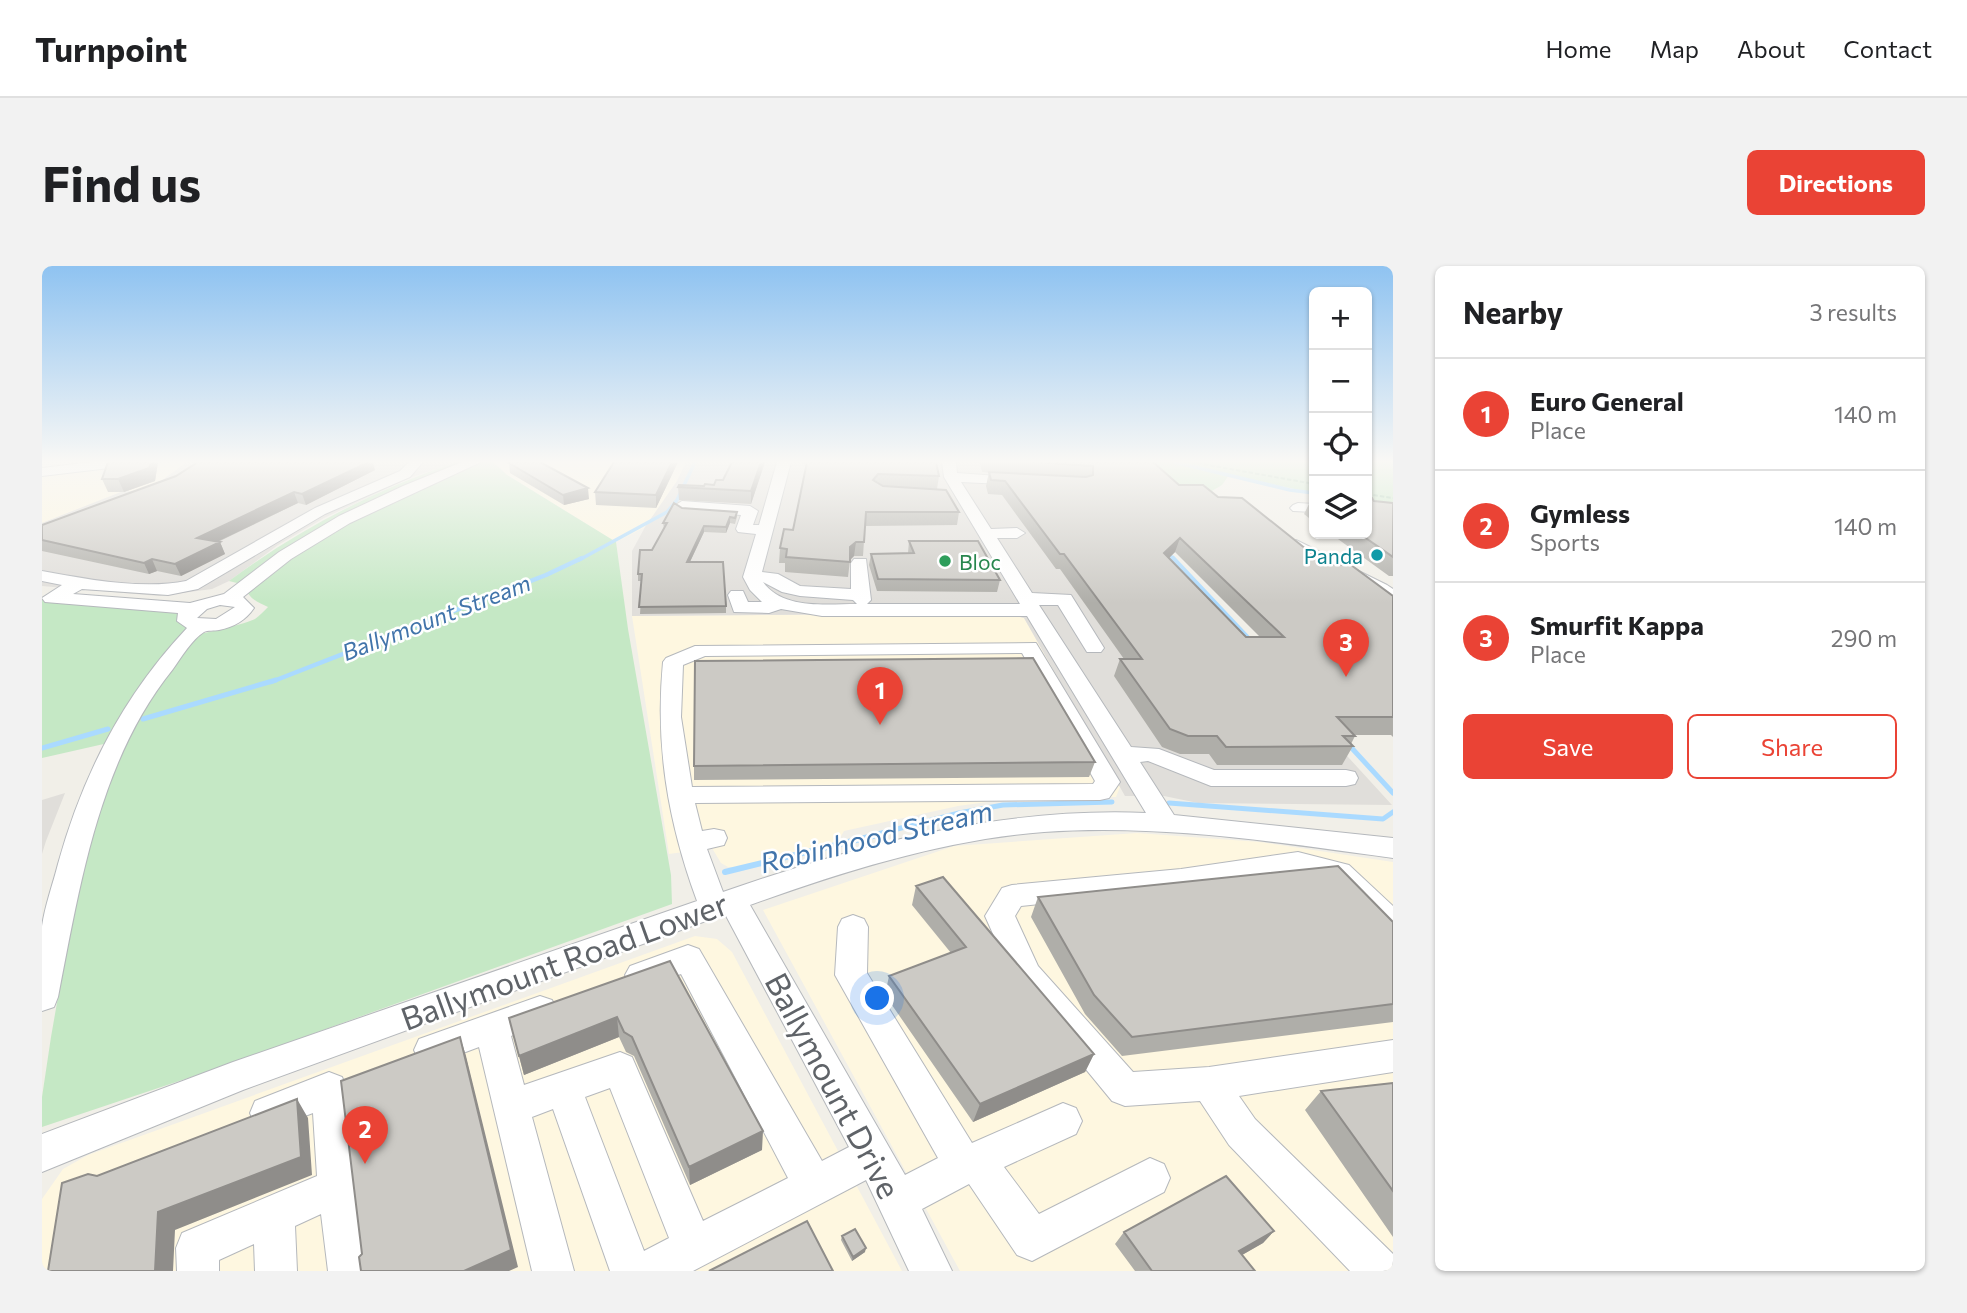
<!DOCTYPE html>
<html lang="en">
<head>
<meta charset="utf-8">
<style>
	:root { --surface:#fff; --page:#f2f2f2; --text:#202124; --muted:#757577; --line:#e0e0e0; --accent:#ea4335 }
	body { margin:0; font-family:Commissioner,sans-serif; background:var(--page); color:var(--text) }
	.controls { position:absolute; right:21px; top:21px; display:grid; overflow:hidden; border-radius:10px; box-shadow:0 2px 5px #0004 }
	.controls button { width:63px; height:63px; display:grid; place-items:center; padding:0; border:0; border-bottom:2px solid var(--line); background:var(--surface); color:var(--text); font:35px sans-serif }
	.you { position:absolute; left:836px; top:733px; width:24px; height:24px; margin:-18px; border:5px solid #fff; border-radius:50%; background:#1a73e8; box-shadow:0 0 0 10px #1a73e833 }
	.badge { display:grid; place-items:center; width:46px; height:46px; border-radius:50%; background:var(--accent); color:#fff; font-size:23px; font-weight:700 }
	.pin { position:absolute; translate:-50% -58px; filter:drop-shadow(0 2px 4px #0008) }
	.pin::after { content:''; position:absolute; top:37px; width:24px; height:21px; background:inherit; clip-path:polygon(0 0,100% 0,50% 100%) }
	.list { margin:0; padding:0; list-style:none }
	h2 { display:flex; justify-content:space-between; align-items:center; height:91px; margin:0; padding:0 28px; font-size:30px }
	h2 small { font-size:23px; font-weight:400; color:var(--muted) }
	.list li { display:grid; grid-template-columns:46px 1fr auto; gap:21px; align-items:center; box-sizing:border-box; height:112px; padding:0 28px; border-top:2px solid var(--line) }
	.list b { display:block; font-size:26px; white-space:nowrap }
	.list p { margin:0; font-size:23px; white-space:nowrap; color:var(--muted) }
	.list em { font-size:23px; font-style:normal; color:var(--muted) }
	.actions { display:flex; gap:14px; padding:21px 28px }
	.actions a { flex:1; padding:16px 0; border:2px solid var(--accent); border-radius:10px; text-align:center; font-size:24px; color:var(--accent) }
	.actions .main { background:var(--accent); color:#fff }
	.icon { flex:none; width:38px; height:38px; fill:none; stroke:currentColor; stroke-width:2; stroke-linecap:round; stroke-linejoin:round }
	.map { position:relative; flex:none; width:1351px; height:1005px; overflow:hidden; border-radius:10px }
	header { display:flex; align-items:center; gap:42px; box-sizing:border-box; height:98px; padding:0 35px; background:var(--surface); border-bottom:2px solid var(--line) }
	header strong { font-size:33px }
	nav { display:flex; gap:38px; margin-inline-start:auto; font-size:24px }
	.intro { display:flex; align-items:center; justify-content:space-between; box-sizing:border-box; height:168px; padding:0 42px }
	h1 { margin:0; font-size:49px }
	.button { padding:18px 32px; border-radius:10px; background:var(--accent); color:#fff; font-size:24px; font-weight:700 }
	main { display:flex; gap:42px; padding:0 42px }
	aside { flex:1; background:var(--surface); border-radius:10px; box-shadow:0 2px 5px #0004 }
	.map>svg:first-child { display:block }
</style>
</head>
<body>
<header>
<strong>Turnpoint</strong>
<nav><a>Home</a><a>Map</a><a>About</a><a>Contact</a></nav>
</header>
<div class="intro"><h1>Find us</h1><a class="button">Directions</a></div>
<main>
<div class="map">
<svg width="1351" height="1005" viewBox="0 0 1351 1005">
	<rect width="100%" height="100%" fill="#f1efe8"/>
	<!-- commercial -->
	<path fill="#fef7e0" d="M145,196L108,223L79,226L0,257V208L62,202L58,208L70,211L105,206L118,197Z
		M451,196H644L635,215L603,261L574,276L465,209Z
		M962,347L982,352L1078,521L1074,531L967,533L916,540L802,565L795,577L697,602L686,601L679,597L670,582L627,588L590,350Z
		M1095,567L1218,576L1351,596V1005H918L721,644L912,580Z
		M653,670L675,673L690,686L860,1005H0V933L21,903L46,889Z"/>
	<!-- industrial -->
	<path fill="#e0deda" d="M145,196H415L370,211L282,252L236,279L187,315L170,323L117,330L0,320V257L79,226L108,223Z
		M644,196H1036L1350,539L1156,537L1122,530H1083L982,352L962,347L590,350V285L603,261L635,215Z
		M23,527L4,575L0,588V534Z"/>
	<!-- green -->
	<path fill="#c5e8c5" d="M415,196H451L465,209L574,276L586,363L629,609L630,638L173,803L0,861V831L9,771L41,588L75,475L0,492V331L136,343L150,369C159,369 206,357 213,353C217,350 222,345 226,341C213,335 206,332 203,319L187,315C257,263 332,224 415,196Z
		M1044,196H1272V227L1187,209L1180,219L1163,229L1056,209Z
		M1325,196H1351V242L1325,237Z"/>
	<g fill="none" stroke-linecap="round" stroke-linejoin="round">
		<!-- stream-far3 -->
		<path stroke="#aadaff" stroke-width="3.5" d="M1132,196L1248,224L1272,227
			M1126,287L1132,294
			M537,294L625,246L635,234L653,196"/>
		<!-- stream-far2 -->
		<path stroke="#aadaff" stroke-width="4.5" d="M1131,292L1210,376
			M229,416L504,309L540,292"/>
		<!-- stream-far1 -->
		<path stroke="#aadaff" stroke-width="5" d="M101,453L234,414
			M1306,478L1351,527
			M0,482L66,463
			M1127,537L1341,553L1351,546
			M832,569L917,547L961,539L1070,536"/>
		<!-- stream -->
		<path stroke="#aadaff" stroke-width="6" d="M683,606L839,568"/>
		<defs>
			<path id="minor" d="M50,196H91L84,200L0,210V202Z
				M367,196H381L368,211L283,248L156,323L126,329L40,323L31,328L148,337L182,328L237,286L297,250L361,220L420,196H439L308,257L249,293L201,331L212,342C204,354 192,361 177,364C173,365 165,364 162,366C150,373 139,392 131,403C57,494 38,619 16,731L12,741L0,745C0,717 0,687 0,660C3,639 11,618 16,598C41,508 81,430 145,362L135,355L136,347L3,336L0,332L20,319L0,315V305C43,313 101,324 144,315L273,242L358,205ZM178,339L193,341L174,353L155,352L165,343Z
				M735,196H749L720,306L736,308L758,320L809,323V297L812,293H824L829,334L825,338H978L902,211L900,196H914L915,207L984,212V218L979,219L919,216L949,263L975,262L983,267L975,272H955L990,327L1029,329L1062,382L1059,386H1045L1016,339H997L1089,481L1117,483L1172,504H1304L1313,506L1316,512L1313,518L1304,520H1169L1106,495L1098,496L1132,549L1351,572V592C1235,576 1119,558 1002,566C901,574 803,605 708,639L863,909L896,892L793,709L796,661L800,653L811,649L822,653L826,661L825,707L930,877L1021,837L1034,842L1040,855L1034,868L962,901L997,948L1108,892L1122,898L1128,912L1122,926L990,995L975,989L927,918L880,943L910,1005H867L824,914L651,1005H568L511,843L490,851L532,1005H490L437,781L389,799L377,795L372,784L377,773L498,730L510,734L515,744L510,754L469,770L482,819L578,786L590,791L661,955L746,912L639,708L599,722L588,718L583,709L588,700L646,679L657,683L780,895L807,881L683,648L201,824L0,906V868L191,796L655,635C626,556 613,481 621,396L624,392L653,380L994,377L1078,516L1067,532L1058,534L653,537L660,565L672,563L682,565L685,572L682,579L665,583L681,626C818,578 958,541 1104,547L985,350H780L739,343L727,347L692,346L686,329L689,325H701L706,336H720L708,324L701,311L714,268L696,266L694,263L699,249L640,245L632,240L640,235L708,240L716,245L711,259H717ZM721,316L740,326L758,330L811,334L815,338C785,338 741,344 721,316ZM980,387L1053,515L1051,518L650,521L639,451L641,399L663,390ZM568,822L627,972L602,985L543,831Z
				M1256,237L1272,238V246L1251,245L1248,242L1251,239Z
				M1254,274L1345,319L1351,323V337L1272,297L1246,279Z
				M1256,586L1307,599L1351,640V670L1340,666L1288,614L1256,606L1139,623L979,640L973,650L996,700L1091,806L1167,801L1351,774V806L1197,830L1213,853L1351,988V1005H1308L1187,879L1158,835L1083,840L1070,835L973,717L943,650L960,622L970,619L1139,603Z
				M287,806L300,811L305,823L328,1005H286L279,948L253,960L255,1005H213L212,978L177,994V1005H135L134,982L140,967L275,910L271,847L226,864L213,859L208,847L213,835Z"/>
		</defs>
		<!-- minor casing -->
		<use href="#minor" stroke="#b5b8bc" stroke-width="2"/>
		<!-- path -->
		<path stroke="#9cc7a9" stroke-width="2" stroke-dasharray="4.5 2" stroke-linecap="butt" d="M1149,196L1272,218
			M1325,228L1351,232"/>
		<!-- minor -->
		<use href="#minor" fill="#fff" fill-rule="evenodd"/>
	</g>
	<!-- wall -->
	<path fill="#afaea9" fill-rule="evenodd" d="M66,196H116L113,215L82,226H66L60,213Z
		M636,196L614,242L554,239L553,226Z
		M690,196H723L709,238L637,234L636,221L662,220L672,219L681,214Z
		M759,196H894L897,210L895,223L917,246L915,259L823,260L821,290H812L808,294L806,311L743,306V297H737L738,282L751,264L765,199L759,197Z
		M932,196H1111L1137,219L1176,231L1284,299L1351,330V471L1349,469H1312L1313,470L1309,478L1311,480L1300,499H1175L1167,488H1138L1120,481L1072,410L1078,393H1082L1018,303H1014L960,229L946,228L944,220L947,206L951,207L940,206L938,197H932ZM1133,286L1218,371H1204L1127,292Z
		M467,197L547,233L522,239L468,207Z
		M333,204L264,239L256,237L176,276H178L183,288L139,310L115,305L107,308L0,285V259Z
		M1269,234H1272V256L1262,248Z
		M1332,235L1351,237V310H1347L1289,268H1325Z
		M695,246V251L693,258L688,257L684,267L662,266L648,296L684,340V347L598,348L600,315H596V308L622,263L621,257Z
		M867,275L958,314L955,326L835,325L827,299L829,288L866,287Z
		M1053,496L1047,511L652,514V500Z
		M874,620L1052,788L1043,806L931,856L843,729L847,710L909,687L870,639Z
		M996,631L1351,656V756L1080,790L1043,748L989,651Z
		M628,695L720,884L648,919L592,790L584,786L577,771L482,809L467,752Z
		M1351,817V971L1263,844L1279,825Z
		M1232,965L1221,977L1200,989L1213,1005H1093L1073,978L1082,966Z
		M800,970L823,986L810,995L799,974Z"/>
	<!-- shaded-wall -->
	<path fill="#8f8d8a" d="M109,196H116L113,215L82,226L76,213Z
		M327,196H331L333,204L264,239L260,228Z
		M630,196H636L614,242V229Z
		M719,196H723L709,238V225Z
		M546,222L547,233L522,239L521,229Z
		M252,226L256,237L160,283L155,272Z
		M688,251V257L684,267V261Z
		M662,260V266L645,302V296Z
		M1138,272L1133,286L1117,302L1122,287Z
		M178,276L183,288L139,310L133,298Z
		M814,276L812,290L807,295L808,281Z
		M110,293L115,305L107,308L102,297Z
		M575,751L577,771L482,809L477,790Z
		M418,771L424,790L476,1001L467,1005H422Z
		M1052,788L1043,806L931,856L938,838Z
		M255,833L266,852L270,909L133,964L131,1005H113L116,946Z
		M721,865L720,884L648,919L647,901Z
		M1232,965L1221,977L1186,997L1197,985Z
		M824,982L823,986L810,995L811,991Z"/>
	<!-- building -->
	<path fill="#cccac5" stroke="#8f8d8a" stroke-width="2" fill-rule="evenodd" d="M66,196H109L107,202L76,213H60Z
		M156,196H327L260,228L252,226L155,272L178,276L133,298L110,293L102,297L0,274V259L134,210Z
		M470,196H498L546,222L521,229L467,197Z
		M572,196H630L614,229L553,226Z
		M690,196H719L709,225L636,221L637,219L662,220L663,218L672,219L674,214H681Z
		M765,196H894L897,210L836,208L831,214L841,220L904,224L917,246H824L822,276H814L808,281V296L744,291L745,283L738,282L742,263L751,264Z
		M991,196H1111L1137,219H1161L1176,231L1200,232L1284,299H1309L1351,330V451H1295L1313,470H1301L1311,480L1184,481L1175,470H1146L1128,463L1078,393H1100L1022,288H1018L963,215L949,214L947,206L1044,211L1051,209V200ZM1138,272L1242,371H1204L1122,287Z
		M1325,232H1330L1332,235L1351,237V291L1318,268H1325Z
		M632,237L640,242L695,246L693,252L688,251L684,261L662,260L645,296H681L684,340L597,341L600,308H596L598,284H610L625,257H621Z
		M867,275H936L958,314L836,313L829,288L872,287Z
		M991,392L1053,496L652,500L653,395Z
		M1296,600L1351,656V738L1090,771L1052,729L996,631Z
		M901,611L1052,788L938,838L847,710L924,681L874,620Z
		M628,695L721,865L647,901L590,771L582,766L575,751L477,790L467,752Z
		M418,771L469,984L422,1005H319L317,991L320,988L299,815Z
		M1351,817V925L1279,825Z
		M255,833L259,891L116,946L113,1005H6L20,917L46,908L55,910Z
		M1184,910L1232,965L1197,985L1213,1005H1110L1082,966Z
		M765,955L791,1005H667Z
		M813,963L824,982L811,991L800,970Z"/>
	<!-- sky -->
	<linearGradient id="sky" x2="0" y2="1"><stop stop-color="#8fc3f1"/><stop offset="0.58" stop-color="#f9f8f5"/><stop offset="1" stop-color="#f9f8f5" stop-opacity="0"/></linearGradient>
	<rect width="1351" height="337" fill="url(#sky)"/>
	<!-- markers -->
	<circle fill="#0f9aa8" stroke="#fff" stroke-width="2.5" cx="1335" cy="289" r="7"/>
	<circle fill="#2e9e5b" stroke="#fff" stroke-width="2.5" cx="903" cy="295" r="7"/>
	<g text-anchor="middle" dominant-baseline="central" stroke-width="5" stroke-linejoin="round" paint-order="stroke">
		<!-- far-culture labels -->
		<g font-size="21" fill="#0d838f" stroke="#fff" text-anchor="end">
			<text x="1321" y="289">Panda</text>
		</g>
		<!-- far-leisure labels -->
		<g font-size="21" fill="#27864d" stroke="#fff" text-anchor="start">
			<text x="917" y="295">Bloc</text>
		</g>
		<!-- far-water labels -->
		<g font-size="23" font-style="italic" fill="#4174aa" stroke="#fff">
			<text transform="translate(394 351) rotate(-21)">Ballymount Stream</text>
		</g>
		<!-- water labels -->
		<g font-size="28" font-style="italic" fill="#4174aa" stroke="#fff">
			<text transform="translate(834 570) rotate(-13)">Robinhood Stream</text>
		</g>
		<!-- near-street labels -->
		<g font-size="32" fill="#5f6368" stroke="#fff">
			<text transform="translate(522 694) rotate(-20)">Ballymount Road Lower</text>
			<text transform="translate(792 819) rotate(62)">Ballymount Drive</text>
		</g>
	</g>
</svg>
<div class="controls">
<button>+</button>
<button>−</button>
<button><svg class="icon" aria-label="locate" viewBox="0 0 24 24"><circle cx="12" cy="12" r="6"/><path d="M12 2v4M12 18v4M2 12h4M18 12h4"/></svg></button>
<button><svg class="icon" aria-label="layers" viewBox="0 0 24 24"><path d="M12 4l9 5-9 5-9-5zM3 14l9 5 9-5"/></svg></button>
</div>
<div class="you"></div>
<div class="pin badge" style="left:838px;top:459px">1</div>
<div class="pin badge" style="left:323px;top:898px">2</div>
<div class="pin badge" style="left:1304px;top:411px">3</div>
</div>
<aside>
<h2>Nearby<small>3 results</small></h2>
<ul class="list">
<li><span class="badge">1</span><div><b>Euro General</b><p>Place</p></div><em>140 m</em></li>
<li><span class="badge">2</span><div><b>Gymless</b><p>Sports</p></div><em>140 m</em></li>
<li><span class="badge">3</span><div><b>Smurfit Kappa</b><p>Place</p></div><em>290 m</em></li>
</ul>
<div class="actions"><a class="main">Save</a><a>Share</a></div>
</aside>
</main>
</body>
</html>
